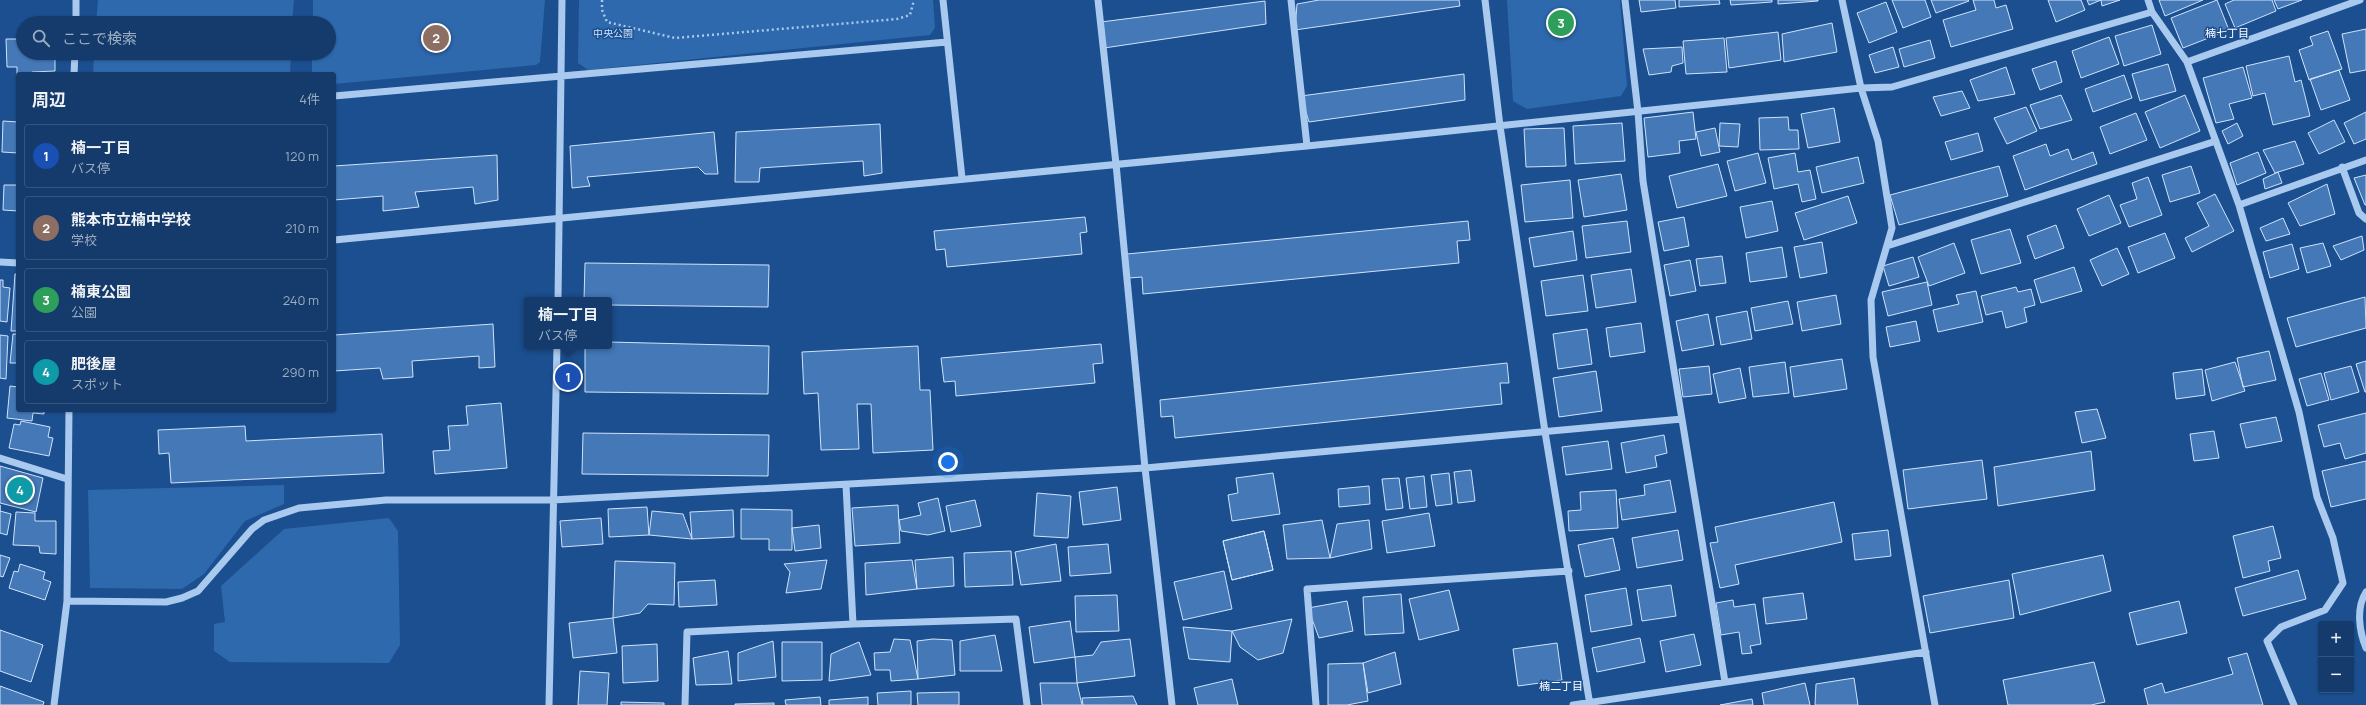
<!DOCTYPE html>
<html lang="ja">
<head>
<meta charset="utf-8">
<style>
	:root { --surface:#143b6b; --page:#1d4271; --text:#f1f3f6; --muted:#9dadc1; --line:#33557e; --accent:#ffd166 }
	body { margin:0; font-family:Manrope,"Noto Sans JP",sans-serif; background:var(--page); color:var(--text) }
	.controls { position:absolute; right:12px; bottom:12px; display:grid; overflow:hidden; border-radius:4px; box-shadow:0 1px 3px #0004 }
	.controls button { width:36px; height:36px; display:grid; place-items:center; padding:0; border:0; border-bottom:1px solid var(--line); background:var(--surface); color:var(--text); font:20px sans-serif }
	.you { position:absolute; left:948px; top:462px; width:14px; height:14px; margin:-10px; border:3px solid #fff; border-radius:50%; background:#1a73e8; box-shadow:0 0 0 6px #1a73e833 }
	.badge { display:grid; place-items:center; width:26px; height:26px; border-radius:50%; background:var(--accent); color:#fff; font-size:13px; font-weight:700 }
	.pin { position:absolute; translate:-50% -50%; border:2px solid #fff; box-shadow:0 1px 4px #0006 }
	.popup { position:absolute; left:524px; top:297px; width:88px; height:52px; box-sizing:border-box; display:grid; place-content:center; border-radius:4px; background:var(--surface); filter:drop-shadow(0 1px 3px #0005); font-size:13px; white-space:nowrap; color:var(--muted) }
	.popup b { font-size:15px; color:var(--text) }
	.popup::after { content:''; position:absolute; left:50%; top:100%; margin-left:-8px; border:8px solid transparent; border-top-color:var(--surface) }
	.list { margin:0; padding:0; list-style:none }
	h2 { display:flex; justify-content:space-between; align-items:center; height:52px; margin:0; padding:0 16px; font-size:17px }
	h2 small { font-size:13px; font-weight:400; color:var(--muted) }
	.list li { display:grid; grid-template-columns:26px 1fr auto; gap:12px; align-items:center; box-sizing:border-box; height:64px; margin:0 8px 8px; padding:0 8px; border:1px solid var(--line); border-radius:4px }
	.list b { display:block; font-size:15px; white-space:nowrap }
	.list p { margin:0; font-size:13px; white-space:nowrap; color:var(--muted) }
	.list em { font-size:13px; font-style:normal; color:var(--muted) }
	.icon { flex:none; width:22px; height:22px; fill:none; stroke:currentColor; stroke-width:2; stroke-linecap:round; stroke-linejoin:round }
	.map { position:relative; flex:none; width:2366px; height:705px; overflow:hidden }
	.search { position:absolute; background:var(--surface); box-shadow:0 1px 3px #0004; left:16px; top:16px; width:320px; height:44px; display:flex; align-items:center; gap:10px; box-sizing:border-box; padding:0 14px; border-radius:22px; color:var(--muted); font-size:15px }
	.panel { position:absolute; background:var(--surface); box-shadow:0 1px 3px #0004; left:16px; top:72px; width:320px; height:340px; border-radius:4px }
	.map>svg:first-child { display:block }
</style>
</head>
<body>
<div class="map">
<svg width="2366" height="705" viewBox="0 0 2366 705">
	<rect width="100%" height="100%" fill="#1b4f8f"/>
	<!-- green -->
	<path fill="#2e69ad" d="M98,0H294L292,23H96Z
		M313,0H545L540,62L536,65L334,84V74H312V53H329V23H313Z
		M579,0H933L935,28L930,35L588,70L578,63Z
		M1507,0H1620L1627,86L1621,96L1527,109L1513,101Z
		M94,53H291L290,74H93Z
		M284,485V504L245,521L204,574L182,589L90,588L88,490Z
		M389,518L398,531L400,645L389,663L230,662L214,651V624L225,622L221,586L284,529Z"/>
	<!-- building -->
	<path fill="#4478b7" stroke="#cfe3fa" d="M1319,0H1459L1460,6L1295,30L1297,4Z
		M1639,0H1675L1676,8L1641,12Z
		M1679,0H1719L1720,4L1679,7Z
		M1730,0H1772V2L1731,5Z
		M1778,0H1818V1L1778,4Z
		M1892,0H1925L1931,17L1903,28Z
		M1931,0H1968L1969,1L1936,13Z
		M1973,0H1994L1996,8L2006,5L2013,29L1951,47L1943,20L1976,10Z
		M2048,0H2081L2085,10L2056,22Z
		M2087,0H2120L2102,6L2101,0L2089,5Z
		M2159,0H2203L2165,16Z
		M2217,0L2229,30L2183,48L2171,18Z
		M2234,0H2272L2276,11L2235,28L2225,4Z
		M2274,0H2302L2278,9Z
		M1265,1L1266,24L1104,48L1101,22Z
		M1886,2L1897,32L1869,43L1857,13Z
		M1832,23L1837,52L1784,62L1782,34Z
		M2152,25L2161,54L2124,66L2115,36Z
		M2366,29V70L2350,73L2342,34Z
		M2328,31L2342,69L2309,80L2299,50L2313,45L2310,37Z
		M1778,32L1781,60L1729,68L1726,38Z
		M2109,37L2119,64L2081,78L2072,51Z
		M1724,38L1727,72L1686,74L1683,41Z
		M6,39H23V53H55V71L32,72L33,74H18L17,77V67H7Z
		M1930,40L1935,58L1904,67L1899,49Z
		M1682,47L1683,63L1672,66L1671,72L1649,75L1643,49Z
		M1893,47L1899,67L1875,73L1869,55Z
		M2289,56L2295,82L2301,80L2310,116L2273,125L2265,93L2253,96L2246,66Z
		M2056,61L2062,82L2040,90L2032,69Z
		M2168,64L2176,91L2140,101L2132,74Z
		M2006,67L2015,94L1978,101L1970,80Z
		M2243,67L2252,98L2229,104L2234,119L2216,123L2203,78Z
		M2339,70L2350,100L2321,110L2310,79Z
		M1464,74L1465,100L1309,122L1301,96Z
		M2124,75L2132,98L2093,112L2085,89Z
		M1962,91L1970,108L1941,116L1933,97Z
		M2061,95L2072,120L2040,129L2030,105Z
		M2185,95L2200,131L2160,148L2145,112Z
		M2026,107L2037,131L2007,144L1994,118Z
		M1834,108L1840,142L1808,148L1801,114Z
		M1693,112L1696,139L1679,141L1680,153L1648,157L1644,118Z
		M2366,112V139L2354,144L2344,123Z
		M2136,113L2147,140L2110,154L2100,127Z
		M1788,117L1789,130H1798L1799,149L1760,150L1759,118Z
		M2334,120L2345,142L2319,154L2308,133Z
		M3,121L18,122V153L2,152Z
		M1622,123L1625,161L1575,164L1573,126Z
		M1720,123L1740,124L1738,147L1719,146Z
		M2237,123L2243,136L2228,144L2222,131Z
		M880,124L882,173L864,176L863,161L760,168L759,182H735L736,132Z
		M1564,128L1566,166L1526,167L1524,129Z
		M1715,128L1720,152L1701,156L1696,132Z
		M714,132L718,174H705L698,167L587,177L590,186L572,188L570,146Z
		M1978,133L1983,151L1951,160L1945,142Z
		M2295,141L2304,164L2275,173L2263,150Z
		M2046,144L2050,156L2068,149L2072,160L2093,152L2097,164L2025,190L2013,156Z
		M2258,152L2266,173L2237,185L2230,163Z
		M1758,153L1766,183L1735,191L1727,161Z
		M1795,153L1798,172L1810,170L1816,199L1802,202L1798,184L1774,189L1768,158Z
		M497,155L498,200L475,204L473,187L415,192L419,207L383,211V196L334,200V166Z
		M1858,157L1864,183L1822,193L1816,167Z
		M1718,164L1727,196L1677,208L1669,176Z
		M1999,166L2008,196L1899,225L1890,195Z
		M2191,166L2200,193L2170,202L2162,175Z
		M2278,172L2282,183L2265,189L2263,179Z
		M1621,174L1627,210L1584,217L1578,180Z
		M2366,175V205H2365L2354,178Z
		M2148,177L2162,215L2129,227L2120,205L2137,199L2132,183Z
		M1570,180L1573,218L1525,222L1521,185Z
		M2327,184L2335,214L2300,226L2288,203Z
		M4,185H18V211L3,210Z
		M2215,194L2234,231L2192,252L2185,238L2209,226L2197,203Z
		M2109,195L2121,223L2089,236L2077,209Z
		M1848,196L1857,223L1804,240L1795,213Z
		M1772,201L1778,231L1746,238L1740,207Z
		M1085,217L1087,232L1080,233L1082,254L947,267L945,249L936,250L934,231Z
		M1684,217L1689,246L1664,251L1658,222Z
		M2283,218L2290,234L2266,241L2260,228Z
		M1468,221L1470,240L1457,241L1459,263L1143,294L1142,277L1129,278L1127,254Z
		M1627,221L1631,252L1586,258L1582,226Z
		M2056,225L2064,248L2035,259L2027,236Z
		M2010,229L2021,263L1981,274L1971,240Z
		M1573,231L1577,260L1534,267L1529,238Z
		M2165,233L2175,258L2138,273L2128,247Z
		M2362,236L2364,250L2341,260L2333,246Z
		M1822,242L1827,273L1800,278L1794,247Z
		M1954,243L1965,273L1929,286L1918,257Z
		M2323,243L2331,266L2307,273L2300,248Z
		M2292,244L2299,269L2270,278L2263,252Z
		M1782,247L1787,277L1750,282L1746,253Z
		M2117,248L2129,274L2102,286L2090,260Z
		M1722,256L1726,283L1700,286L1696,259Z
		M1913,257L1919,277L1889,286L1883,266Z
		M1690,260L1696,291L1670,296L1664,265Z
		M585,263L769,265L768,307L609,305V300H584Z
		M2074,267L2082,291L2041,303L2034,280Z
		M1631,269L1636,302L1596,308L1591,275Z
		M15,274H18V331H11Z
		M1583,275L1588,311L1546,316L1541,281Z
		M0,280H3V287L10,288L7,322L0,321Z
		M1927,282L1932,305L1888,316L1882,292Z
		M2016,287L2018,292L2031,289L2035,305L2024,308L2027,322L2006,328L2002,311L1986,315L1981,296Z
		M1976,291L1983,322L1938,332L1933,310L1959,304L1956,295Z
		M1836,295L1841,324L1802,331L1797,302Z
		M2365,297L2366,328L2296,347L2287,318Z
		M1788,301L1793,324L1755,331L1751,308Z
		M1747,311L1752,339L1721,345L1716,317Z
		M1708,314L1714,345L1682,351L1676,321Z
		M1916,321L1920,341L1890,347L1886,327Z
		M1641,323L1645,352L1610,357L1606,328Z
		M493,324L495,367L479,368V356L412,361L413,377L383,379L380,368L334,371V335Z
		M1587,329L1592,364L1558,369L1553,334Z
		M13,334H18V369V363H10Z
		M0,335L8,336L6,379L0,378Z
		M609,342L769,346L768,394L585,392V346H609Z
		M1101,344L1103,363L1093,364L1095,383L956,396L955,381L944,382L941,358Z
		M918,346L920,390H930L933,450L873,453L871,404H857L859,449L821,450L818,393L804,394L802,352Z
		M2269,351L2276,380L2243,387L2237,358Z
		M1842,359L1847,389L1794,397L1790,367Z
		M2366,361V392H2365L2356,364Z
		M1785,362L1789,393L1753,397L1749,367Z
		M2235,362L2245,391L2212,401L2205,370Z
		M1507,363L1509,383H1500L1502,404L1175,438L1173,416L1161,417L1160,400Z
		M1709,366L1712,394L1683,397L1679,369Z
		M2351,366L2359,392L2331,400L2324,373Z
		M1740,368L1746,398L1719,403L1713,374Z
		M2202,369L2205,395L2176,399L2173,373Z
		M1596,371L1602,411L1559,417L1553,378Z
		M2321,373L2329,400L2307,406L2299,379Z
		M10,386L18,387V410H44V414L33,413L32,421L7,418Z
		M501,403L507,468L435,474L433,451L450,450L448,426L468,425L466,406Z
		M2097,409L2106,438L2082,443L2075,412Z
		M2366,413V453L2345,459L2340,443L2324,447L2318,425Z
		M2276,417L2282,441L2246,448L2240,424Z
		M21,421L50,427L48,437L53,438L49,456L9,448L14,424L20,425Z
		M245,426L246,441L382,434L384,473L171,483L169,453L159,454L158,430Z
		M2214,431L2219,458L2194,461L2190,434Z
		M583,433L769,435L768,476L582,474Z
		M1664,435L1667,453L1655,456L1657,467L1626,473L1621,443Z
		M1608,441L1612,469L1566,475L1562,447Z
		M2091,451L2095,490L1998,506L1994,467Z
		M1982,460L1987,499L1908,509L1903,470Z
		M2366,461V499L2331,507L2322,471Z
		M0,466L43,478L36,512L0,503Z
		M1471,470L1475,501L1458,503L1454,472Z
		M1273,473L1280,514L1232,521L1228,495L1238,493L1236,478Z
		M1449,473L1452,504L1436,506L1431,475Z
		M1424,476L1427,507L1410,509L1406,478Z
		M1399,478L1403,508L1386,510L1382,479Z
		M1670,480L1676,512L1622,520L1619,499L1645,495L1644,485Z
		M1369,486L1370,504L1339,507L1338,489Z
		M1117,487L1121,520L1083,525L1079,492Z
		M1616,490L1618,528L1569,531L1568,511L1581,510L1580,492Z
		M1037,493L1071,496L1068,538L1034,536Z
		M938,498L945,531L928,535L901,531L899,520L921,515L918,503Z
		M975,500L981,526L951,532L946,506Z
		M1834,502L1842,542L1735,565L1739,584L1720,588L1710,543L1718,542L1715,527Z
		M0,505V511L11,514L7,535L0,533Z
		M898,505L900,543L855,546L852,508Z
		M647,507L649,535L609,537L608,509Z
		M741,509L792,510V550H769V539H741Z
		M733,510L734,537L692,539L690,512Z
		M652,511L683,514L692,539L649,535Z
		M16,512L35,513V521H56V554L40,553L39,546L13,545Z
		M1429,513L1435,546L1387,553L1382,521Z
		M601,518L603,544L562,547L560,521Z
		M1322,520L1330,558L1287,559L1283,525Z
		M1369,520L1372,549L1330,558L1337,524Z
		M819,525L821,548L795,551L792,528Z
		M2273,526L2281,558L2268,561L2270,571L2243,578L2233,536Z
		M1678,530L1683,560L1637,568L1632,538Z
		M1888,530L1891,556L1855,560L1852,534Z
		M1264,531L1273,570L1232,580L1223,541Z
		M1264,531L1273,570L1232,580L1223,541Z
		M1613,538L1620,570L1585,577L1578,545Z
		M1056,544L1061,581L1021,585L1015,552Z
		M1108,544L1111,573L1070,576L1068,547Z
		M1011,551L1013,585L965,587L964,553Z
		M0,555L10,558L3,577L0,576Z
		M2103,555L2111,591L2020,615L2012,574Z
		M953,557L954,586L917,589L915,560Z
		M827,560L821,589L786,593L790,572L784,564Z
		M912,560L917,589L866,595L865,563Z
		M615,561L675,563L674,605L648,604L640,613L613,618Z
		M20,564L45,572L43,579L51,582L45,600L9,588L14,571L18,572Z
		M2298,570L2306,599L2243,616L2235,588Z
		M1224,571L1232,609L1183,620L1174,582Z
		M715,580L717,605L679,607L678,582Z
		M2009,580L2014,618L1930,633L1923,596Z
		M1671,585L1676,616L1642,621L1637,590Z
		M1626,588L1632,625L1591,632L1585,595Z
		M1449,590L1459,630L1419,640L1409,599Z
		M1803,593L1807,619L1766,624L1763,598Z
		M1401,594L1404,633L1365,635L1363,597Z
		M1117,595L1119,631L1076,632L1075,596Z
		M1733,600L1734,607L1755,604L1761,644L1750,646L1752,653L1742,654L1739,632L1721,635L1716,603Z
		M1347,601L1353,631L1319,638L1308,608Z
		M2179,601L2187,633L2137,645L2129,613Z
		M613,618L617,653L573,658L569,623Z
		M1292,619L1283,653L1258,660L1240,647L1232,631Z
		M1070,621L1075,657L1034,663L1029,627Z
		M1183,627L1232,631L1230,662L1189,659Z
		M0,630L43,645L31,682L0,671Z
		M1694,634L1701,665L1666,672L1660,641Z
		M995,635L1002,671H960V641Z
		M1640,638L1645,662L1597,672L1592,648Z
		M894,639L910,640L918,679L891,681L890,670H875L874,653L890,652Z
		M933,639L952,640L955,675L918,679L917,641Z
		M1130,639L1135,676L1077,683L1075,657L1093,655L1101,642Z
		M773,641L776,677L738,681V653Z
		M782,642H822V680L782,681Z
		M859,642L871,675L829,681L831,654Z
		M1557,643L1562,680L1518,686L1513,649Z
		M657,644L658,681L623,683L622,646Z
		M728,651L732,684L696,685L693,658Z
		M1395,652L1401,684L1368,693L1363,663Z
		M2247,653L2263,705H2148L2144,689L2162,683L2165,693L2233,674L2228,658Z
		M2094,662L2105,702L2091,705H2008L2003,680Z
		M1363,663L1368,701L1347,705H1328V664Z
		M580,671L609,673L607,705H578Z
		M1854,678L1858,705H1815L1816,684Z
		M1232,679L1238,705H1198L1194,688Z
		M1040,683H1077L1082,705H1042Z
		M1805,683L1810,705H1764L1762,693Z
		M0,686L44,702L43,705H0Z
		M911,691V705H878L877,693Z
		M959,692V705H918L917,693Z
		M1133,696L1137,705H1083L1082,698Z
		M820,697L821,705H786L785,700Z
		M868,697V705H829V700Z
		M1752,699L1753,705H1720Z
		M621,702L664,703V705H621Z
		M774,703V705H735V704Z"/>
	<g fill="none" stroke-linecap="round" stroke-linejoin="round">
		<!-- path -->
		<path stroke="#a9c9ee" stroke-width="2.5" stroke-dasharray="2 3" stroke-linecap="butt" d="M602,0V10L607,22L675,38L897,19L910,15L914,0"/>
		<!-- minor -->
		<path stroke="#a9c9ee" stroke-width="7" d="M943,0L962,178
			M1098,0L1116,164L1145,468L1172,705
			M1291,0L1307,146
			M1485,0L1500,126L1545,432L1590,705
			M1625,0L1638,112L1643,181L1725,682
			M1842,0L1861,88L1878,141L1892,228L1871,300L1873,357L1935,705
			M2148,0L2152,12
			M76,23V0
			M2187,62L2360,0
			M74,74L75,53
			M334,96L947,42
			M2342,167L2359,213L2366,219
			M2239,205L2366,160
			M334,240L1307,146L1861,88L1892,87L2152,12L2187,62L2239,205L2299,412L2317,497L2333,538L2343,583L2325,610L2281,627L2267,641L2294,705
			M1887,246L2216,141
			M0,262L18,263
			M558,300L562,0
			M0,458L67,479
			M846,485L853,624
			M2366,592C2356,608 2359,631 2366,648
			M67,601L166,602L182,598L198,591L252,529L264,520L299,508L386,500H553L1145,468L1682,419
			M54,705L67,601L69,410
			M549,705L557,346
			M685,705L687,632L853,624L1016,619L1027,705
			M1316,705L1307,589L1569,571
			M1573,705L1926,652"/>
	</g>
	<g text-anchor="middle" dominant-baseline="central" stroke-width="3" stroke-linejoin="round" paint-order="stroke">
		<!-- park labels -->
		<g font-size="10" fill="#cfe3fa" stroke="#1b4f8f">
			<text x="613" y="33">中央公園</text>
		</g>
		<!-- neighbourhood labels -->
		<g font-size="11" fill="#fff" stroke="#1b4f8f">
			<text x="2227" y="32">楠七丁目</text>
			<text x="1561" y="685">楠二丁目</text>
		</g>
	</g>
</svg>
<div class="controls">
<button>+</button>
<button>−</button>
</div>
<div class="you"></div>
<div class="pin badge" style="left:568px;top:377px;background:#1a4fb4">1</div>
<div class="popup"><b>楠一丁目</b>バス停</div>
<div class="pin badge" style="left:436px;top:38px;background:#8d6e63">2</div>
<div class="pin badge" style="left:1561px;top:23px;background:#2e9e5b">3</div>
<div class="pin badge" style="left:20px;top:490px;background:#0f9aa8">4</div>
<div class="search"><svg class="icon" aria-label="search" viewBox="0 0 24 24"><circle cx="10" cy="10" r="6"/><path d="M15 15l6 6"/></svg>ここで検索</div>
<section class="panel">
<h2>周辺<small>4件</small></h2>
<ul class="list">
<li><span class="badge" style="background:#1a4fb4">1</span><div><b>楠一丁目</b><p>バス停</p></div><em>120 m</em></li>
<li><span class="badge" style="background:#8d6e63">2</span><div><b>熊本市立楠中学校</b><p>学校</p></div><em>210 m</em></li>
<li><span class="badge" style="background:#2e9e5b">3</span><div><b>楠東公園</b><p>公園</p></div><em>240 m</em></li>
<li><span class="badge" style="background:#0f9aa8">4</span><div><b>肥後屋</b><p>スポット</p></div><em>290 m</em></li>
</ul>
</section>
</div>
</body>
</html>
